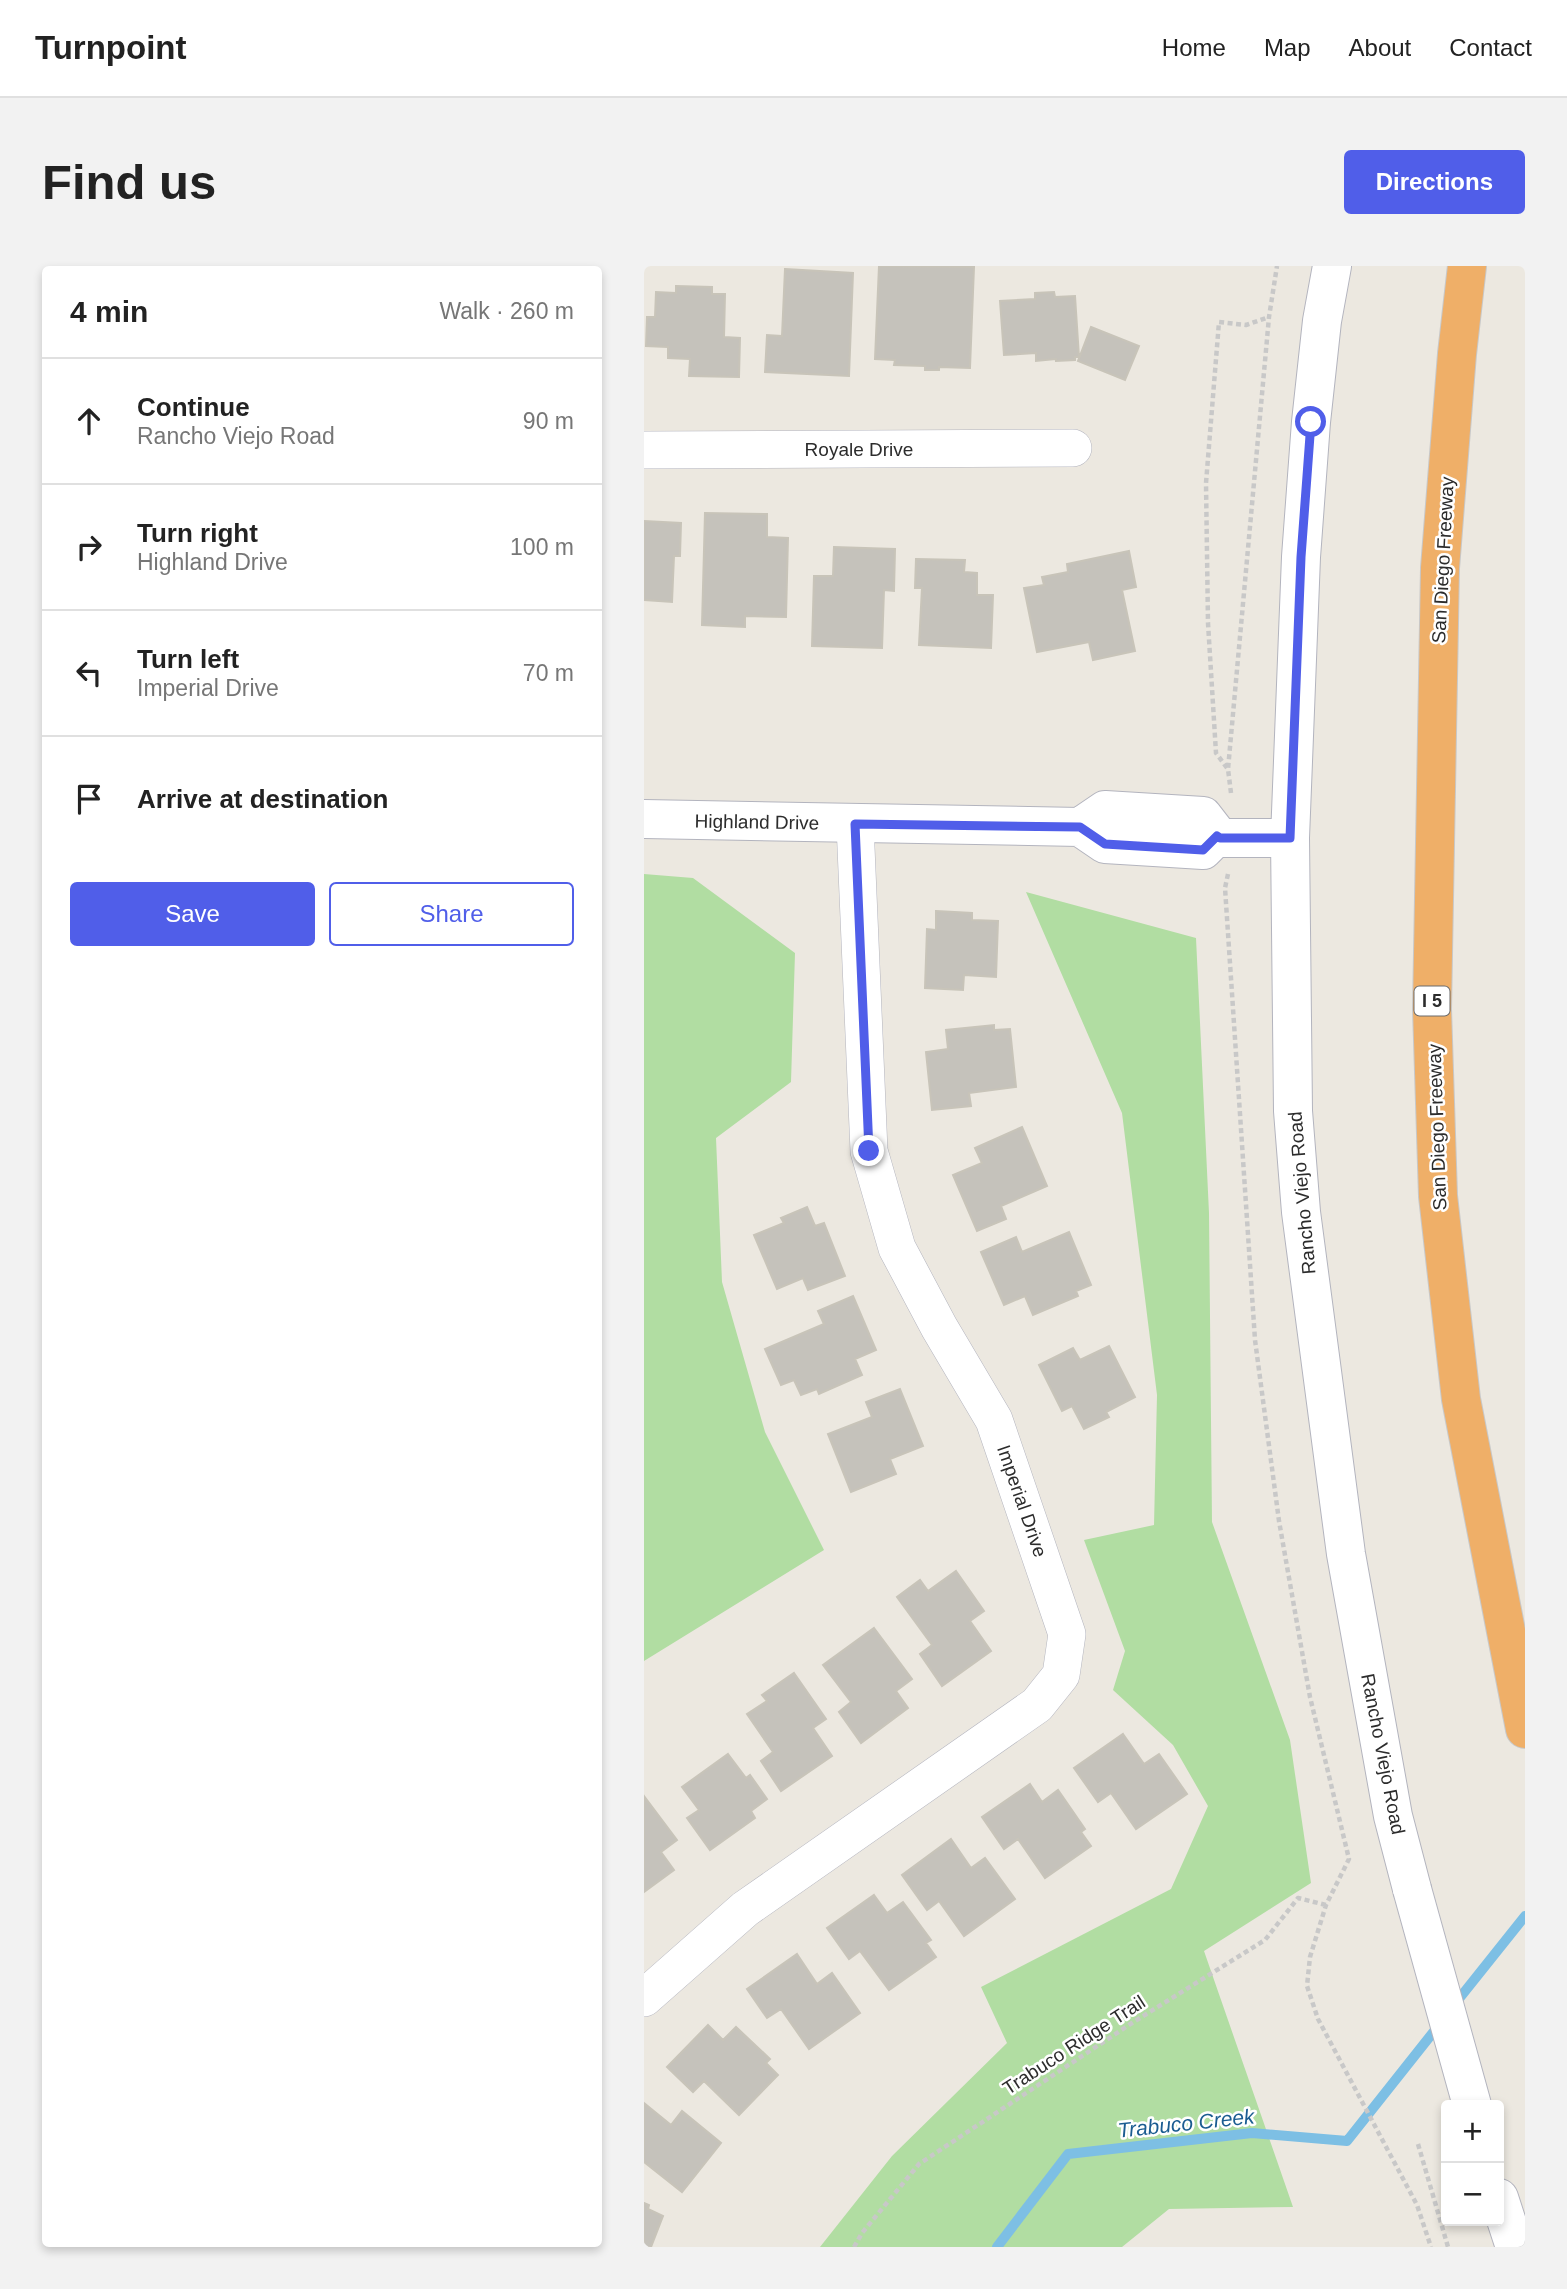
<!DOCTYPE html>
<html lang="en">
<head>
<meta charset="utf-8">
<style>
	:root { --surface:#fff; --page:#f2f2f2; --text:#222; --muted:#767676; --line:#e0e0e0; --accent:#505ee9 }
	body { margin:0; font-family:Arial,sans-serif; background:var(--page); color:var(--text) }
	.controls { position:absolute; right:21px; bottom:21px; display:grid; overflow:hidden; border-radius:7px; box-shadow:0 4px 10px #0003 }
	.controls button { width:63px; height:63px; display:grid; place-items:center; padding:0; border:0; border-bottom:2px solid var(--line); background:var(--surface); color:var(--text); font:35px sans-serif }
	.stop { position:absolute; width:21px; height:21px; margin:-16px; border:5px solid #505ee9; border-radius:50%; background:#fff }
	.stop.end { background:#505ee9; border-color:#fff; box-shadow:0 2px 7px #0008 }
	.list { margin:0; padding:0; list-style:none }
	h2 { display:flex; justify-content:space-between; align-items:center; height:91px; margin:0; padding:0 28px; font-size:30px }
	h2 small { font-size:23px; font-weight:400; color:var(--muted) }
	.list li { display:grid; grid-template-columns:46px 1fr auto; gap:21px; align-items:center; box-sizing:border-box; height:126px; padding:0 28px; border-top:2px solid var(--line) }
	.list b { display:block; font-size:26px; white-space:nowrap }
	.list p { margin:0; font-size:23px; white-space:nowrap; color:var(--muted) }
	.list em { font-size:23px; font-style:normal; color:var(--muted) }
	.actions { display:flex; gap:14px; padding:21px 28px }
	.actions a { flex:1; padding:16px 0; border:2px solid var(--accent); border-radius:7px; text-align:center; font-size:24px; color:var(--accent) }
	.actions .main { background:var(--accent); color:#fff }
	.icon { flex:none; width:38px; height:38px; fill:none; stroke:currentColor; stroke-width:2; stroke-linecap:round; stroke-linejoin:round }
	.map { position:relative; flex:none; width:881px; height:1981px; overflow:hidden; border-radius:7px }
	header { display:flex; align-items:center; gap:42px; box-sizing:border-box; height:98px; padding:0 35px; background:var(--surface); border-bottom:2px solid var(--line) }
	header strong { font-size:33px }
	nav { display:flex; gap:38px; margin-inline-start:auto; font-size:24px }
	.intro { display:flex; align-items:center; justify-content:space-between; box-sizing:border-box; height:168px; padding:0 42px }
	h1 { margin:0; font-size:49px }
	.button { padding:18px 32px; border-radius:7px; background:var(--accent); color:#fff; font-size:24px; font-weight:700 }
	main { display:flex; gap:42px; padding:0 42px }
	aside { flex:1; background:var(--surface); border-radius:7px; box-shadow:0 4px 10px #0003 }
	.map>svg:first-child { display:block }
</style>
</head>
<body>
<header>
<strong>Turnpoint</strong>
<nav><a>Home</a><a>Map</a><a>About</a><a>Contact</a></nav>
</header>
<div class="intro"><h1>Find us</h1><a class="button">Directions</a></div>
<main>
<aside>
<h2>4 min<small>Walk · 260 m</small></h2>
<ul class="list">
<li><svg class="icon" aria-label="ahead" viewBox="0 0 24 24"><path d="M12 20V5M6 11l6-6 6 6"/></svg><div><b>Continue</b><p>Rancho Viejo Road</p></div><em>90 m</em></li>
<li><svg class="icon" aria-label="right" viewBox="0 0 24 24"><path d="M7 20v-9h11M14 6l5 5-5 5"/></svg><div><b>Turn right</b><p>Highland Drive</p></div><em>100 m</em></li>
<li><svg class="icon" aria-label="left" viewBox="0 0 24 24"><path d="M17 20v-9H6M10 6l-5 5 5 5"/></svg><div><b>Turn left</b><p>Imperial Drive</p></div><em>70 m</em></li>
<li><svg class="icon" aria-label="arrive" viewBox="0 0 24 24"><path d="M6 21V4h12l-3 4 3 4H6"/></svg><div><b>Arrive at destination</b></div></li>
</ul>
<div class="actions"><a class="main">Save</a><a>Share</a></div>
</aside>
<div class="map">
<svg width="881" height="1981" viewBox="0 0 881 1981">
	<rect width="100%" height="100%" fill="#ece8e0"/>
	<!-- green -->
	<path fill="#b1dda2" d="M0,608L49,612L151,687L147,816L72,872L78,1016L121,1166L180,1284L0,1395Z
		M382,626L552,672L565,947L568,1256L646,1474L667,1617L560,1685L649,1941L525,1943L478,1981H176L248,1890L363,1777L337,1721L527,1623L564,1540L529,1479L469,1424L481,1385L440,1274L510,1259L513,1129L478,847Z"/>
	<g fill="none" stroke-linecap="round" stroke-linejoin="round">
		<!-- stream -->
		<path stroke="#7dbfe4" stroke-width="10" d="M810,1739L881,1650
			M353,1981L424,1888L608,1867L703,1875L795,1759"/>
	</g>
	<!-- building -->
	<path fill="#c5c2bb" stroke="#c8c4b9" stroke-width="2" d="M235,0L330,1L326,102L295,101V104H281V100L250,99L251,94L231,93Z
		M141,3L209,7L205,110L121,106L123,69L138,70Z
		M32,20L68,21V28H81L80,71L96,72L95,111L45,110L46,93L24,92V81L2,80L3,51H11L12,26L32,27Z
		M410,26L411,31L431,30L435,91H431V94L412,95V93L392,95V87L360,89L356,35L391,33V27Z
		M447,61L495,80L481,114L434,95Z
		M61,247L123,248V271L144,272L142,351L101,350V361L58,359Z
		M0,255L37,257L36,290H30L28,336L0,334Z
		M190,281L251,283L250,325L240,324L238,382L168,380L170,310H189Z
		M485,285L492,321L478,324L491,385L449,394L445,376L393,386L380,322L400,319L398,311L424,306L423,298Z
		M272,293L321,294L320,306L333,307V329H349L347,382L275,379L278,322H271Z
		M292,645L328,647V654L354,655L352,711L320,709L319,724L281,722L283,663L292,664Z
		M350,759V764L366,763L372,821L325,827L327,840L288,844L282,786L304,783L302,764Z
		M378,861L403,920L357,940L362,953L333,965L309,909L338,897L331,882Z
		M163,941L171,960L180,957L201,1010L164,1024L159,1012L133,1023L110,969L140,957L137,952Z
		M425,966L447,1019L432,1025L434,1030L389,1049L381,1030L360,1039L337,986L372,971L378,986Z
		M209,1030L232,1084L211,1093L218,1109L175,1128L173,1123L157,1129L150,1114L137,1119L121,1083L180,1058L174,1045Z
		M465,1080L491,1131L462,1146L465,1151L440,1163L428,1140L418,1145L395,1099L429,1082L436,1094Z
		M256,1123L279,1180L246,1193L252,1208L207,1226L184,1168L228,1151L222,1136Z
		M312,1305L340,1345L326,1355L347,1385L298,1420L276,1388L288,1379L253,1331L276,1314L284,1325Z
		M230,1362L268,1413L252,1425L264,1442L217,1477L195,1446L207,1436L179,1399Z
		M150,1407L182,1453L169,1462L188,1490L137,1525L117,1495L129,1486L103,1448L123,1435L118,1429Z
		M479,1468L500,1498L515,1488L543,1528L492,1563L467,1527L454,1536L430,1502Z
		M84,1488L102,1512L106,1509L123,1533L107,1545L111,1552L66,1584L43,1552L55,1544L38,1521Z
		M386,1518L398,1536L414,1524L441,1563L437,1566L447,1580L401,1612L374,1573L360,1583L338,1551Z
		M0,1530L33,1574L17,1586L30,1604L0,1626Z
		M307,1573L327,1602L341,1592L371,1633L320,1670L295,1635L283,1644L258,1609Z
		M230,1629L243,1647L259,1636L287,1674L282,1677L292,1691L245,1724L216,1685L205,1693L183,1662Z
		M153,1688L173,1718L188,1707L216,1747L165,1783L137,1743L123,1752L103,1723Z
		M64,1759L79,1774L92,1761L126,1793L122,1797L134,1809L95,1849L60,1815L49,1826L23,1801Z
		M0,1837L27,1859L38,1845L77,1877L38,1926L0,1896Z
		M0,1937L5,1939L4,1943L19,1950L7,1981H0Z"/>
	<g fill="none" stroke-linecap="round" stroke-linejoin="round">
		<defs>
			<path id="street" d="M0,184L429,182
				M0,1732L101,1643L393,1439L417,1409L423,1368L350,1154L295,1061L253,982L225,885L211,558"/>
			<path id="secondary" d="M688,0L678,55L667,156L657,291L646,572L649,845L657,946L702,1288L749,1550L768,1623
				M0,553L436,561L461,578L559,584L573,570
				M436,561L461,544L559,550L576,572H646
				M855,1932L871,1981"/>
			<path id="highway" d="M823,0L813,88L796,302L788,743L794,930L817,1133L881,1463"/>
		</defs>
		<!-- street casing -->
		<use href="#street" stroke="#b3b4be" stroke-width="38"/>
		<!-- secondary casing -->
		<use href="#secondary" stroke="#b3b4be" stroke-width="40"/>
		<!-- highway casing -->
		<use href="#highway" stroke="#c8c8c8" stroke-width="40"/>
		<!-- path -->
		<path stroke="#c8c8c8" stroke-width="4.5" stroke-dasharray="5 3.5" stroke-linecap="butt" d="M583,502L572,487L564,357L562,217L575,56L602,59L625,51
			M587,527L584,503L625,51L633,0
			M584,608L581,622L611,1074L635,1255L666,1431L705,1593L682,1639L666,1691L663,1720L674,1753L773,1939L787,1981
			M774,1878L804,1981
			M210,1981L218,1967L275,1898L488,1757L621,1674L654,1632L682,1639"/>
		<!-- street -->
		<use href="#street" stroke="#fff" stroke-width="37"/>
		<!-- secondary -->
		<use href="#secondary" stroke="#fff" stroke-width="38"/>
		<!-- highway -->
		<use href="#highway" stroke="#efaf68" stroke-width="38"/>
		<defs>
			<path id="secondary-bridge" d="M768,1623L828,1839"/>
		</defs>
		<!-- secondary-bridge casing -->
		<use href="#secondary-bridge" stroke="#b3b4be" stroke-width="40" stroke-linecap="butt"/>
		<!-- secondary-bridge -->
		<use href="#secondary-bridge" stroke="#fff" stroke-width="38"/>
	</g>
	<g fill="none" stroke-linecap="round" stroke-linejoin="round">
		<!-- route -->
		<path stroke="#505ee9" stroke-width="9" d="M225,885L211,558L436,561L461,578L559,584L573,570L576,572H646L657,291L667,156"/>
	</g>
	<g text-anchor="middle" dominant-baseline="central" stroke-width="5" stroke-linejoin="round" paint-order="stroke">
		<!-- shield labels -->
		<rect fill="#fff" stroke="#6b6b6b" stroke-width="2" x="770.5" y="720.5" width="35" height="29" rx="5"/>
		<g font-size="18" font-weight="bold" fill="#2c2c2c">
			<text x="788" y="735">I 5</text>
		</g>
		<!-- street labels -->
		<g font-size="19" fill="#2c2c2c" stroke="#fff">
			<text x="215" y="183">Royale Drive</text>
			<text transform="translate(799 294) rotate(-87)">San Diego Freeway</text>
			<text transform="translate(113 556) rotate(1)">Highland Drive</text>
			<text transform="translate(793 861) rotate(-92)">San Diego Freeway</text>
			<text transform="translate(658 927) rotate(-95)">Rancho Viejo Road</text>
			<text transform="translate(378 1235) rotate(71)">Imperial Drive</text>
			<text transform="translate(739 1488) rotate(79)">Rancho Viejo Road</text>
			<text transform="translate(430 1779) rotate(-33)">Trabuco Ridge Trail</text>
		</g>
		<!-- water labels -->
		<g font-size="21" font-style="italic" fill="#1b5d91" stroke="#fff">
			<text transform="translate(542 1857) rotate(-6)">Trabuco Creek</text>
		</g>
	</g>
</svg>
<div class="controls">
<button>+</button>
<button>−</button>
</div>
<div class="stop" style="left:667px;top:156px"></div>
<div class="stop end" style="left:225px;top:885px"></div>
</div>
</main>
</body>
</html>
